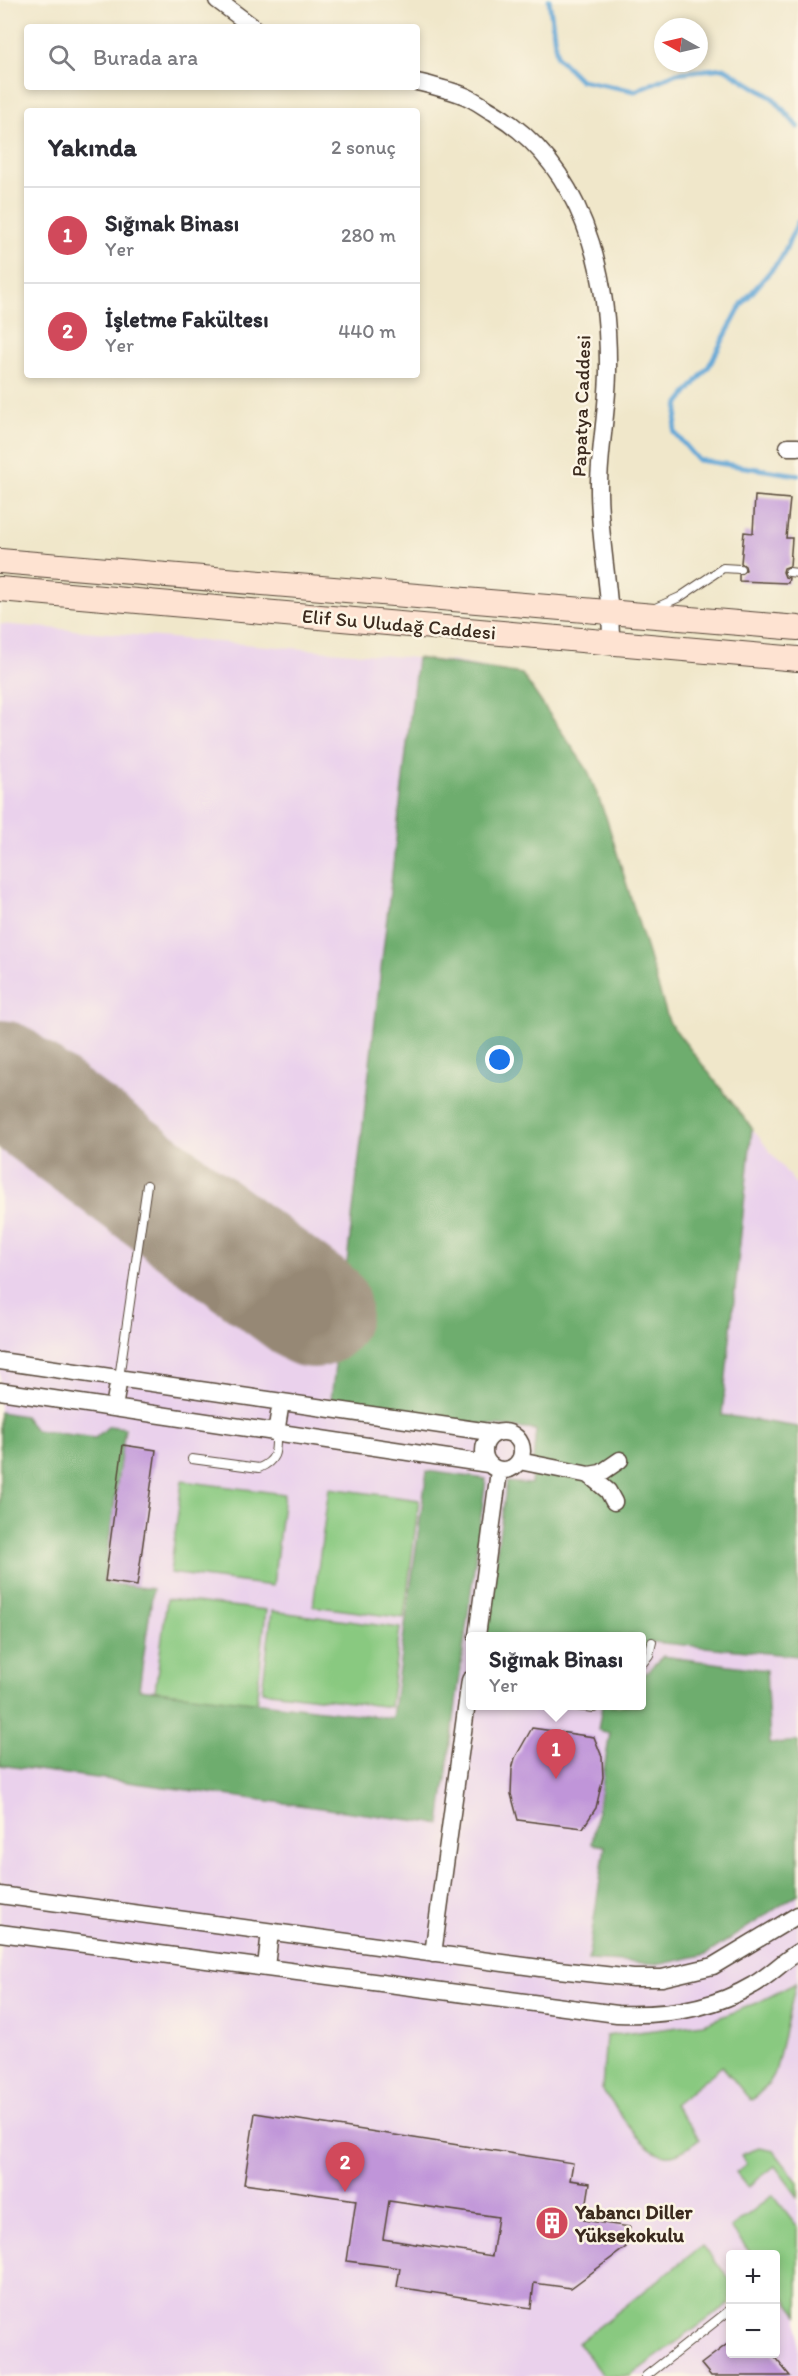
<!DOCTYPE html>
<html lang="tr">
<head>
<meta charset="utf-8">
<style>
	:root { --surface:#fff; --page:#f7f7f7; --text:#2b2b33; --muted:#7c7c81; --line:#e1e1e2; --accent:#d1495b }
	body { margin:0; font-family:Itim,sans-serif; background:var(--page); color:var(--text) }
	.controls { position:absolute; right:18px; bottom:18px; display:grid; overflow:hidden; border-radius:6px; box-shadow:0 3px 9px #0003 }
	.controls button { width:54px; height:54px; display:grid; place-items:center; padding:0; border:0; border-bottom:2px solid var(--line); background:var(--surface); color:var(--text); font:30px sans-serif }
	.compass { position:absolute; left:654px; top:18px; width:54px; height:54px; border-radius:50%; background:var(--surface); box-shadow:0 3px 9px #0003; rotate:278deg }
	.you { position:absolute; left:500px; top:1060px; width:21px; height:21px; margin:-15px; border:4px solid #fff; border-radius:50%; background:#1a73e8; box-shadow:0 0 0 9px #1a73e833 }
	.badge { display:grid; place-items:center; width:39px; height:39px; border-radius:50%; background:var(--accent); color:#fff; font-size:20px; font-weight:700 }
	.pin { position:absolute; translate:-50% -50px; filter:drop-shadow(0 2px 3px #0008) }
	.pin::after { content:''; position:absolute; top:32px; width:21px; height:18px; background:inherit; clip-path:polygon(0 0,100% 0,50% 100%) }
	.popup { position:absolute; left:466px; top:1632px; width:180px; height:78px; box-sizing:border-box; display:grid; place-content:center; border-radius:6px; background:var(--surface); filter:drop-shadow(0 2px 4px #0005); font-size:20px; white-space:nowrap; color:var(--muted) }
	.popup b { font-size:22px; color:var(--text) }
	.popup::after { content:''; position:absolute; left:50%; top:100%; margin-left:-12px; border:12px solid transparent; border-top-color:var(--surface) }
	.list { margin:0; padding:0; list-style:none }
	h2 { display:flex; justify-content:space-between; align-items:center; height:78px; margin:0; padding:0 24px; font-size:26px }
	h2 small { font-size:20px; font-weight:400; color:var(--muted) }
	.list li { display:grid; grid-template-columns:39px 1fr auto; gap:18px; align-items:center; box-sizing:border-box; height:96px; padding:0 24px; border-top:2px solid var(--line) }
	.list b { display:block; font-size:22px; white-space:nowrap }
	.list p { margin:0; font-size:20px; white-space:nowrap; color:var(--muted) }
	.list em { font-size:20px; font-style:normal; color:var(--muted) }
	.icon { flex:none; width:33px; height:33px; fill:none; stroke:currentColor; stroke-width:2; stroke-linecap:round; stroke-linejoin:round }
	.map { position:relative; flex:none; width:798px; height:2376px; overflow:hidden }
	.search { position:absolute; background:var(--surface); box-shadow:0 3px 9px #0003; left:24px; top:24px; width:396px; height:66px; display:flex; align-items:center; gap:15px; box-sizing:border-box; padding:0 21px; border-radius:6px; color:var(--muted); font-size:22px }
	.panel { position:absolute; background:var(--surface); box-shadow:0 3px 9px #0003; left:24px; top:108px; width:396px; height:270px; border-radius:6px }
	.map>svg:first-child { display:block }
</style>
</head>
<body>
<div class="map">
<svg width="798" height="2376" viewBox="0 0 798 2376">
	<rect width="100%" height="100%" fill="#fcf5e5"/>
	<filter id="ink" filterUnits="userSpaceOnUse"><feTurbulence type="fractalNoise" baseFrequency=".0167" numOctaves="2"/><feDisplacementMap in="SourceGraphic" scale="12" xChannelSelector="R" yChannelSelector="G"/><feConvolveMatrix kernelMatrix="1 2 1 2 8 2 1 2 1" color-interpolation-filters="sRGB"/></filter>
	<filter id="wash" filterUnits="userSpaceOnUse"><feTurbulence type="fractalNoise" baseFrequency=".008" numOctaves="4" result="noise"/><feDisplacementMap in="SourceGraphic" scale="24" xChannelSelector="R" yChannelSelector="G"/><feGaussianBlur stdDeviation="1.35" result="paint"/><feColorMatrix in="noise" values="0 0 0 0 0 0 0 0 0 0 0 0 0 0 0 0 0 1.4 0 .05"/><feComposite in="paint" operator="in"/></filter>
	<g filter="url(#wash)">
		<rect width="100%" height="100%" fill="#f0e7ca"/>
		<!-- built -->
		<path fill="#ead1ec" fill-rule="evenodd" d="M0,624L451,661L522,674L587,769L606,817L669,1022L794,1182L798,1185V2376H0ZM470,1636H642V1706H470ZM730,2254H776V2354H730Z"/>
		<!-- green -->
		<path fill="#89c980" stroke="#627a4f" stroke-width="1.5" d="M182,1481L284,1494L273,1586L170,1573Z
			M329,1488L419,1500L404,1618L313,1606Z
			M167,1599L266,1610L256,1705L155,1691Z
			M272,1611L400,1628L390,1707L262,1691Z
			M796,1983L775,2073L768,2085L751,2101L722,2066L674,2105L700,2139C692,2145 681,2154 671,2155C644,2158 617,2108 602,2089L606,2036L703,2024L757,2003Z
			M759,2148L774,2151L798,2182V2197L775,2166L748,2187L736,2172L746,2164L741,2155Z
			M773,2195L798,2227V2315L776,2286V2254H751L731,2228Z
			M702,2246L730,2279V2303L630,2376H604L578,2343Z"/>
		<!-- forest -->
		<path fill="#6ead6e" stroke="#546c46" stroke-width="1.5" d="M417,658L522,674L587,769L606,817L669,1022L752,1128L722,1415L798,1427V1656L652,1642L642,1658V1636H484L507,1482L531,1484L536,1430L330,1409Z
			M0,1412L24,1416L35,1430L95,1438L109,1426L125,1428L103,1583L153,1589L139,1689L392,1718L427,1471L486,1479L440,1824L0,1765Z
			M663,1656L766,1670L770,1744L798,1741V1894L707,1954L662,1964L588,1960L605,1846L592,1844L610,1733L598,1730L602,1706H642V1676Z"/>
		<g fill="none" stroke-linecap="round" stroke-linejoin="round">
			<!-- stream -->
			<path stroke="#60a6d6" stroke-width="5" d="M549,0L557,57L580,80L635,91L677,73L724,68L773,98L798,127
				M798,222L781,259L742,304L709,366L679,403L674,432L698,460L798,475"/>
			<!-- runway -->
			<path stroke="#968874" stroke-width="116" d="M0,1078L313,1310"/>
		</g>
		<g id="blocks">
			<!-- building -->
			<path fill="#c095d9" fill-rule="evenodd" d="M755,496L790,499L786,538H792L790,566L784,568L783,572L785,577L789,578L788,583L739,581V575L746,570L745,566L741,563L744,532L753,533Z
				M123,1445L156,1450L137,1586L105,1581Z
				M532,1728L594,1737L602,1757L603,1777L596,1808L583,1828L518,1820L511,1794L512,1769L515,1758Z
				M255,2113L573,2163L570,2180L590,2183L584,2220L630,2227L626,2247L571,2288L534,2283L531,2308L397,2287L400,2268L347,2261L356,2200L244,2184ZM389,2201L498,2217L492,2256L383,2239Z
				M730,2342V2354H772L790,2376H711L701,2364Z"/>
		</g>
	</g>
	<g filter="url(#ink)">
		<use href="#blocks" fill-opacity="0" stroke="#564638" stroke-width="1.5"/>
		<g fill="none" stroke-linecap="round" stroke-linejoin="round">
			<defs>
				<path id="service" d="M789,572L798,573
					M653,609L680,597L723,568L740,569
					M119,1378L147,1185
					M192,1459L259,1468C278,1460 276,1450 276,1433
					M642,1664L649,1655L652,1642
					M577,1706L594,1708V1706
					M646,2376L730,2310"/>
				<path id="minor" d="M217,0L253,27
					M417,82C433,86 450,90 465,96C475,100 484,107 493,112C582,165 609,271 608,369C608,407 600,445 599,483C598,536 611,588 611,641
					M788,447H798
					M0,1361L496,1433
					M0,1391L488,1464
					M114,1408L119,1378
					M484 1451a19 19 0 1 1 38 0a19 19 0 1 1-38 0Z
					M276,1433L281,1402
					M519,1461L589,1475L601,1473L620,1460
					M589,1475L608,1491L614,1502
					M477,1636L499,1471
					M0,1895L540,1968L633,1978H662L713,1966L798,1915
					M0,1933L617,2014C664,2016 711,2010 753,1985C769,1976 782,1962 798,1952
					M433,1954L470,1680
					M266,1967L270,1932"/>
				<path id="secondary" d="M0,561L798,628
					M0,589L798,659"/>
			</defs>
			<!-- service casing -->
			<use href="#service" stroke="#564638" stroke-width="10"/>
			<!-- minor casing -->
			<use href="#minor" stroke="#564638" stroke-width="19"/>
			<!-- secondary casing -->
			<use href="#secondary" stroke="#564638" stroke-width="26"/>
			<!-- service -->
			<use href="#service" stroke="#fff" stroke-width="8"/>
			<!-- minor -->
			<use href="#minor" stroke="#fff" stroke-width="16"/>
			<!-- secondary -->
			<use href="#secondary" stroke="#fee3d2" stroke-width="24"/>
		</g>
	</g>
	<!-- icons -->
	<defs>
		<symbol id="building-disc" viewBox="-11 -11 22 22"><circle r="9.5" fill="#d1495b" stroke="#fcf5e5"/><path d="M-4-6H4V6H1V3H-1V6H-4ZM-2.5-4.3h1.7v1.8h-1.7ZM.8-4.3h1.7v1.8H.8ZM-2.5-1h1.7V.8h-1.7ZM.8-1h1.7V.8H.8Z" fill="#fff"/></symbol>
	</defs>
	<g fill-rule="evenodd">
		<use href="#building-disc" x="533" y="2204" width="38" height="38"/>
	</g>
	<g text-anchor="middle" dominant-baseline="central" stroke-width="5" stroke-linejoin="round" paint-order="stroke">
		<!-- street labels -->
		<g font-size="20" fill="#3b2a1e" stroke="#fcf5e5">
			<text transform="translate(581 406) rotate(-88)">Papatya Caddesi</text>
			<text transform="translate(399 624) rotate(5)">Elif Su Uludağ Caddesi</text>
		</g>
		<!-- poi labels -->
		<g font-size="20" font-weight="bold" fill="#3b2a1e" stroke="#fcf5e5" text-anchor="start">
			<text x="575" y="2212">Yabancı Diller<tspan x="575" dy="23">Yüksekokulu</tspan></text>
		</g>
	</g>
</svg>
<div class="controls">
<button>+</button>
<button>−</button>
</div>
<svg class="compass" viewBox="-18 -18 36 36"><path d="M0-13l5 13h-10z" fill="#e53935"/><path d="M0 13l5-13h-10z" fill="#7c7c81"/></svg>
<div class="you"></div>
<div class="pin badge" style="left:556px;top:1779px">1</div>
<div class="popup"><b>Sığınak Binası</b>Yer</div>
<div class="pin badge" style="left:345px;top:2192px">2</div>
<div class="search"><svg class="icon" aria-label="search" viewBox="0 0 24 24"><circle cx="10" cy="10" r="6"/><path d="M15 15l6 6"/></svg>Burada ara</div>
<section class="panel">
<h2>Yakında<small>2 sonuç</small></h2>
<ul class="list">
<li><span class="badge">1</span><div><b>Sığınak Binası</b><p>Yer</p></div><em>280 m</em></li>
<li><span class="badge">2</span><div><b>İşletme Fakültesı</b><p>Yer</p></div><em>440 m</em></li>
</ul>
</section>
</div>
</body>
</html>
